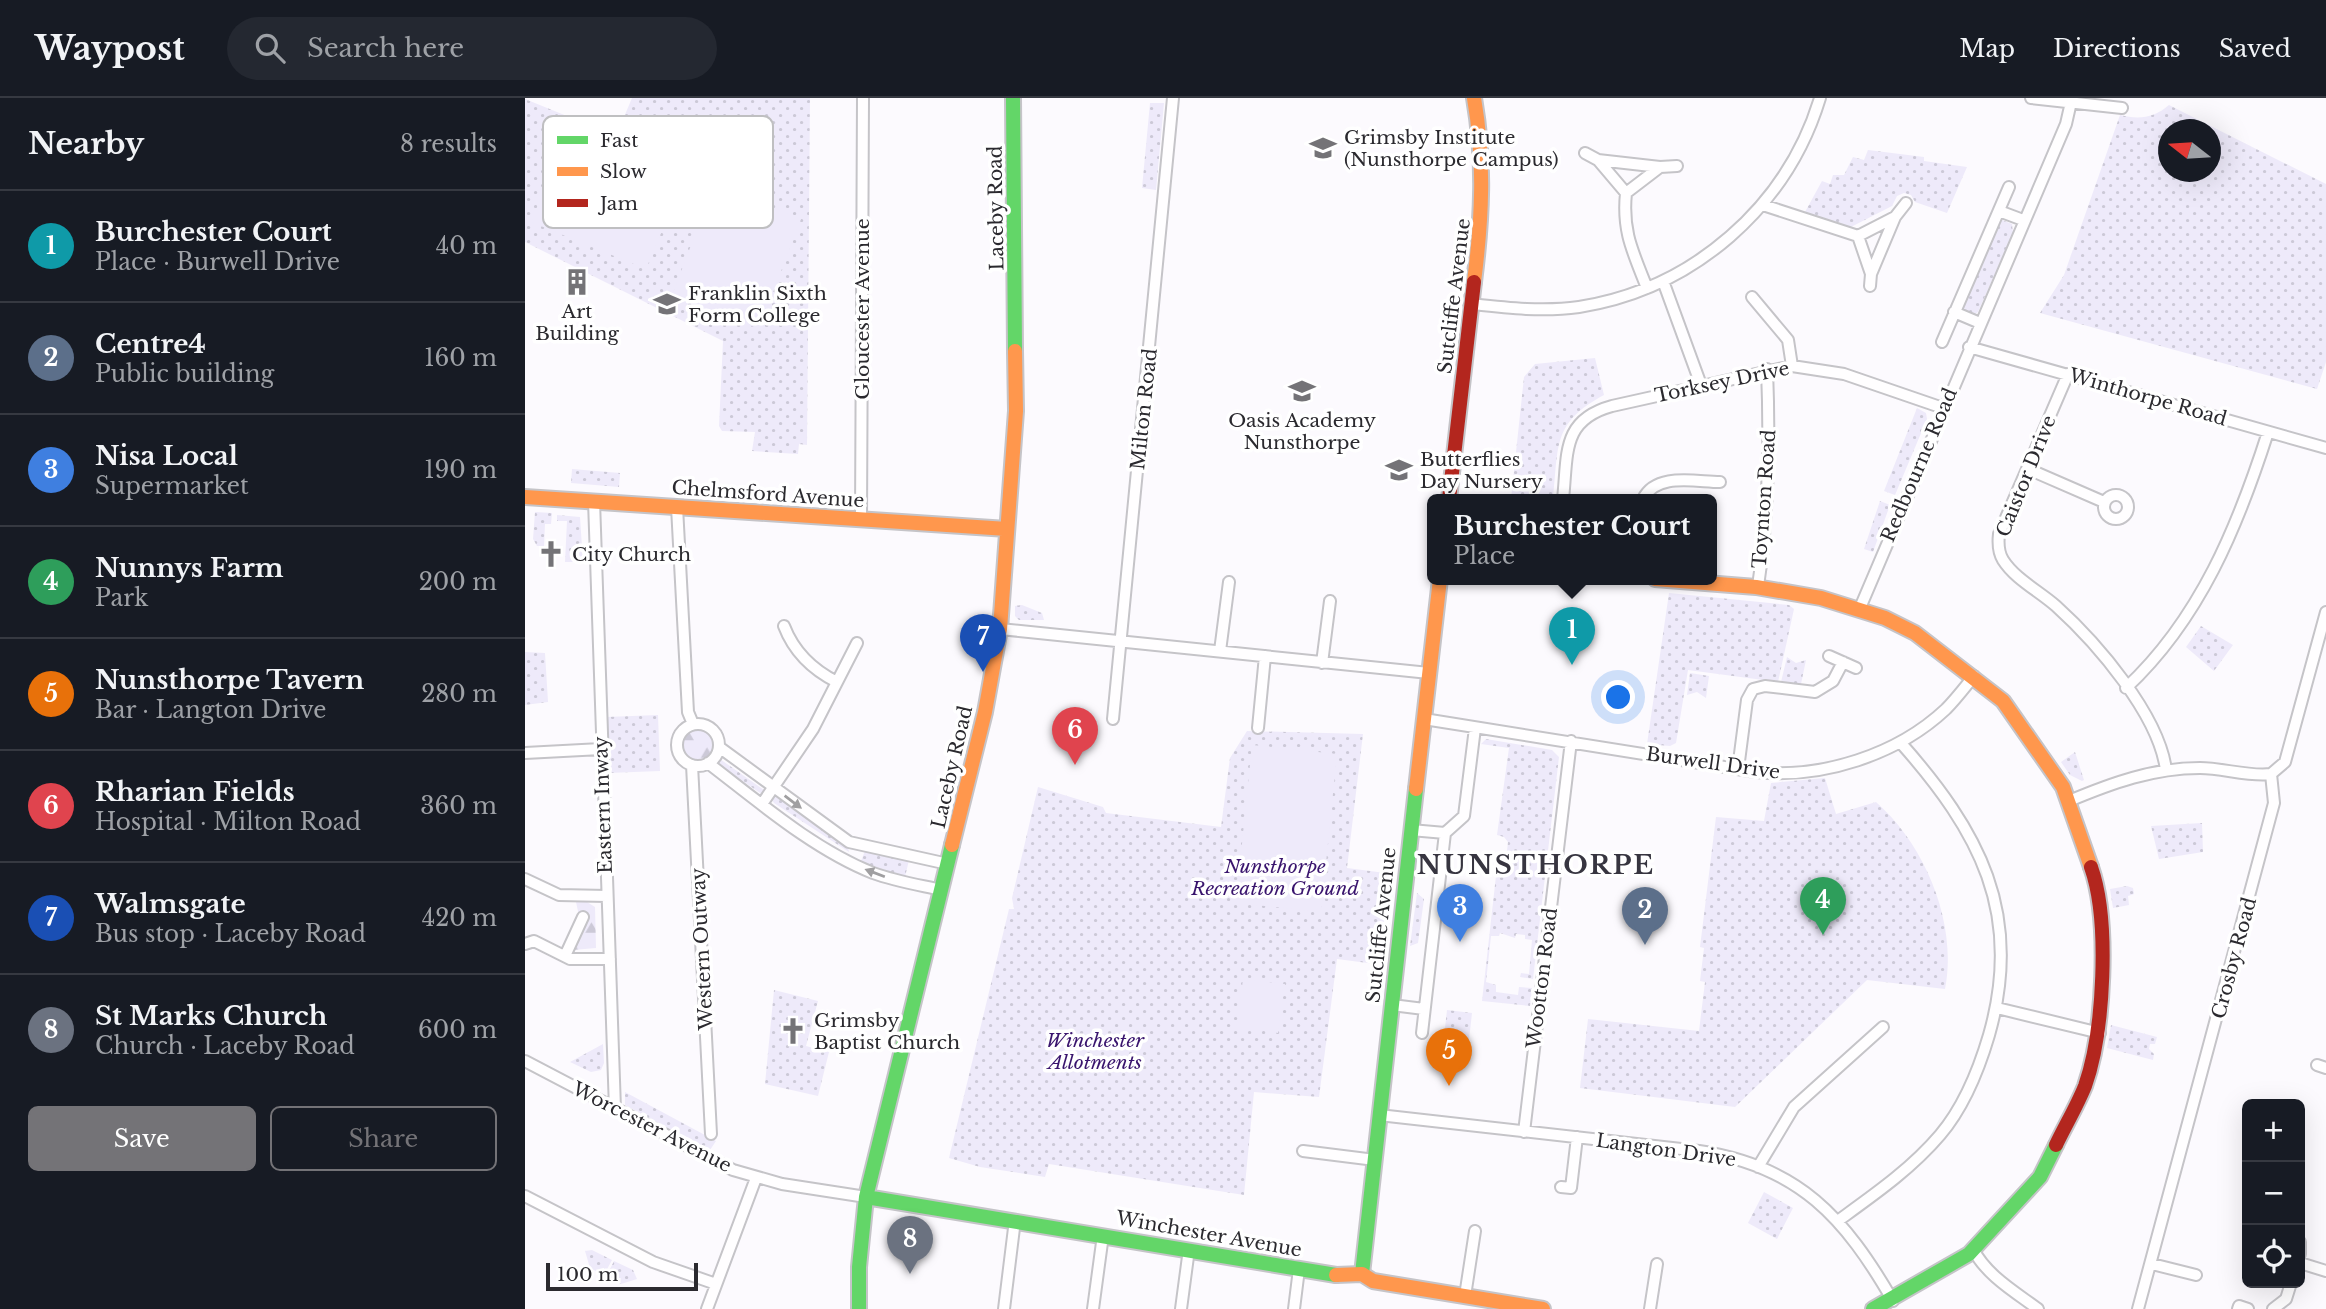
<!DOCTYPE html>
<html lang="en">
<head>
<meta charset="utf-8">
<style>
	:root { --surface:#171b24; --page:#242831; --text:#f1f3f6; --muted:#9ea1a6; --line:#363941; --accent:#747377 }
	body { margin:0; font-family:"Libre Baskerville",serif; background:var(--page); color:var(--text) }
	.controls { position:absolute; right:21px; bottom:21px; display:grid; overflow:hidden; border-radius:10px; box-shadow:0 7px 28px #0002 }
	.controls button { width:63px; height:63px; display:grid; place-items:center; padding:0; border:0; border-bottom:2px solid var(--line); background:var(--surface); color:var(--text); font:35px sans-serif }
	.compass { position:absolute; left:1633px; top:21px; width:63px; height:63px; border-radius:50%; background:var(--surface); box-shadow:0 7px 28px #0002; rotate:287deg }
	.scale { position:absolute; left:21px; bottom:18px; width:152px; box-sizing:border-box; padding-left:7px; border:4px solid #2b2a2f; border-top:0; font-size:19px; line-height:24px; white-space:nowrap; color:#2b2a2f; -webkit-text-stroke:5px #fff; paint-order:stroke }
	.you { position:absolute; left:1094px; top:600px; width:24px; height:24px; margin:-18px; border:5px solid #fff; border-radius:50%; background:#1a73e8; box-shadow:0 0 0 10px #1a73e833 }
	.badge { display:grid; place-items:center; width:46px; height:46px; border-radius:50%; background:var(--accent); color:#fff; font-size:23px; font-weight:700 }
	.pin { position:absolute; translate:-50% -58px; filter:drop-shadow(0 2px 4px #0008) }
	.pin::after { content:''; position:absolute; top:37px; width:24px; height:21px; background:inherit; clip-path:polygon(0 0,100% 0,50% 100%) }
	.popup { position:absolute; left:902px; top:396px; width:290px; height:91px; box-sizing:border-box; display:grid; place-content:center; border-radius:10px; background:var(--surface); filter:drop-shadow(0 2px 5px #0005); font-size:23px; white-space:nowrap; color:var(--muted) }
	.popup b { font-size:26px; color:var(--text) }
	.popup::after { content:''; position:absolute; left:50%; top:100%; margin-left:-14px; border:14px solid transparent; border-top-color:var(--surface) }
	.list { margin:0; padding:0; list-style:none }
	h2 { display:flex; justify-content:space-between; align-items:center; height:91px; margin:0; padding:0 28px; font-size:30px }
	h2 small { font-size:23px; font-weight:400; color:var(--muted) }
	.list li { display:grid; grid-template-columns:46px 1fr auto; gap:21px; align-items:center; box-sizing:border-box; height:112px; padding:0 28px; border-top:2px solid var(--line) }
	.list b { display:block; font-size:26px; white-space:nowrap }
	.list p { margin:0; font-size:23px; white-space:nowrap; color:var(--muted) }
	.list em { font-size:23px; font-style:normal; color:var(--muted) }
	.actions { display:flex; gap:14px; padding:21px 28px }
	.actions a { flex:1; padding:16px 0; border:2px solid var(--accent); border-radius:10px; text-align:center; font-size:24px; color:var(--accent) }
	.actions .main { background:var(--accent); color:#fff }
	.icon { flex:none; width:38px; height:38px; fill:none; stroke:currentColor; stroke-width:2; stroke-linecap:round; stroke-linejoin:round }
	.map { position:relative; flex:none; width:1801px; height:1211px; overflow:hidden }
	header { display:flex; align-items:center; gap:42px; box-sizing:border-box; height:98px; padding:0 35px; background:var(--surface); border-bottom:2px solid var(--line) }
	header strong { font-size:33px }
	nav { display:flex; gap:38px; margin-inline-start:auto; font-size:24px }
	.search { width:490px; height:63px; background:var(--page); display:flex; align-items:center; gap:18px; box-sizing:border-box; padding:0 24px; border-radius:38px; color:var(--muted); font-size:26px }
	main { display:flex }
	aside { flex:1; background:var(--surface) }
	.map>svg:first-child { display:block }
</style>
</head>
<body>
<header>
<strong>Waypost</strong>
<div class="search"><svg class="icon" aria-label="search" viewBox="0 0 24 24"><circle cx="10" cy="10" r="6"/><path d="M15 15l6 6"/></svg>Search here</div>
<nav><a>Map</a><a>Directions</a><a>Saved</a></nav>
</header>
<main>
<aside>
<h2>Nearby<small>8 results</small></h2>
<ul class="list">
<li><span class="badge" style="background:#0f9aa8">1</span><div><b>Burchester Court</b><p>Place · Burwell Drive</p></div><em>40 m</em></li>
<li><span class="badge" style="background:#5c6f8a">2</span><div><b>Centre4</b><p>Public building</p></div><em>160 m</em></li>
<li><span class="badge" style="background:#3f7fe0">3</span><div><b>Nisa Local</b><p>Supermarket</p></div><em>190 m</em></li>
<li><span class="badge" style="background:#2e9e5b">4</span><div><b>Nunnys Farm</b><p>Park</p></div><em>200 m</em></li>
<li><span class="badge" style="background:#e8710a">5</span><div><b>Nunsthorpe Tavern</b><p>Bar · Langton Drive</p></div><em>280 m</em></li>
<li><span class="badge" style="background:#e0444e">6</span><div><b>Rharian Fields</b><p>Hospital · Milton Road</p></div><em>360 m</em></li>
<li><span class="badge" style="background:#1a4fb4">7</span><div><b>Walmsgate</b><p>Bus stop · Laceby Road</p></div><em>420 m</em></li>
<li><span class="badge" style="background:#6b7280">8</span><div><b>St Marks Church</b><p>Church · Laceby Road</p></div><em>600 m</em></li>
</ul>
<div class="actions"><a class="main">Save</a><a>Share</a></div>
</aside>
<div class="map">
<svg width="1801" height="1211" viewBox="0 0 1801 1211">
	<defs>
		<pattern id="green-dots" width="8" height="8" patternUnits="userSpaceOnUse" patternTransform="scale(1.75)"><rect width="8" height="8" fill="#eeeafa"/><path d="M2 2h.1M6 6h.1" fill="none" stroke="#ccc9d7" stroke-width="1.8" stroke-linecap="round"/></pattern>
		<pattern id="forest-firs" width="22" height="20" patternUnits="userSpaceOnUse" patternTransform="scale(1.75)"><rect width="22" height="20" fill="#eeeafa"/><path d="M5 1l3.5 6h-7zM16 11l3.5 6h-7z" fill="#ccc9d7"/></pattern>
	</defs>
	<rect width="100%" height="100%" fill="#fcfafe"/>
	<!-- green -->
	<path fill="url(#green-dots)" fill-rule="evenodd" d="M107,0H285L282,347L274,346L273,356L227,353L230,334L197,333L194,328L198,243L0,144V1L91,38Z
		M625,5H639L631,92L617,90Z
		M1644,7L1801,86V264L1792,291L1515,215L1539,177L1595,17C1614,22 1629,20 1644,7ZM1644,32H1686V74H1644Z
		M1343,52L1399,59V63L1442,69L1422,115L1390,104L1386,97L1379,95L1372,98L1367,108L1326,129L1280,114L1297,83L1305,86L1308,77H1319L1328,59L1339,62Z
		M1477,122L1487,126L1488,135L1453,214L1449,217L1438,212L1437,209L1473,125Z
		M1070,260L1079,297C1027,325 1034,347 1028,401H986L999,279L1010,266Z
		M1392,310L1401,315L1402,321L1370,397L1359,393Z
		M47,371L95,375L94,389L46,385Z
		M1355,403L1365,407L1348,454L1339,451Z
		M10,414L27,415L26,426H20L19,448H12L8,441Z
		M32,417L55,419L58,464H40L42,423H32Z
		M1144,495L1264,507L1269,511L1253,584L1163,572L1151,645L1145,648L1122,646Z
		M497,507L517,515L519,522H494L490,518V508Z
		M1676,528L1708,547L1689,573L1661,549Z
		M0,554L20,555L23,604L0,607Z
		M1262,559L1271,565L1281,562L1276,586L1256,584Z
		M1165,575L1184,578L1181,600L1172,594L1162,597Z
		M133,617L135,673L83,675L81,619Z
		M722,633L838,636L822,770L868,776L858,867L812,861L794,999L729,994L719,1097L524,1066L520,1079L455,1069L424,1060L484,811H489L487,800L513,689L578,709L581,715L696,729L705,660Z
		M961,641L1027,652L1034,659L1008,881L995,879L996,875L1004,876L1007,842L1000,841V837L991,836L990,840L975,835L974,838H966L961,884L971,887V894L993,897L994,889L1007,890L1005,908L957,903L973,760L981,761L983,744L979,739L972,737L984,650L956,646Z
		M1550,654L1559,682L1557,683L1545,677L1536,664Z
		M192,659L242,694L238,697L190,664Z
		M1300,680L1311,716L1351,704C1400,747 1433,825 1420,891L1342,882L1210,1009L1055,990L1063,921L1174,933L1180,884L1175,883L1179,850L1175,849L1191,719L1239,723L1246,685Z
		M250,698L323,748L324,754L249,705L247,702Z
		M1677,725L1678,754L1634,761L1626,728Z
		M340,753L384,762L380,779L341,766L336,763Z
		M1602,788L1608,790L1609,796L1603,798L1604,807L1588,810L1585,791Z
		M892,795L899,801L893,845L885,848Z
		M249,892L293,903L281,948L304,954L293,998L240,986Z
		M922,912L947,915L943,951L918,948Z
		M1586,927L1632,939L1630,946H1625L1624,951L1629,956L1628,962L1582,950Z
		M78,946L79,965L76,972L66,974L45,964Z
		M100,994L191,1043L185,1052L180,1050L100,1007Z
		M1239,1094L1268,1110L1252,1141L1223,1125Z
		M67,1152L87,1162L79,1177L65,1170L60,1153Z
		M89,1163L108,1172L112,1181L96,1186L81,1179Z"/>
	<!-- forest -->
	<path fill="url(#forest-firs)" d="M155 647a17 17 0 1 1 34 0a17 17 0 1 1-34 0Z
		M51,804H62L70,809L71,850L48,852L63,821L56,815L54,818Z"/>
	<!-- pitch -->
	<path fill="#eeeafa" d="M42,37L157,85L121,171L6,124Z
		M189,87L276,121L234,231L147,197Z
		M727,647L812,656L796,814L711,805Z
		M718,881L760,886L753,935L712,929Z"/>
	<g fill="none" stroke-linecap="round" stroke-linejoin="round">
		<defs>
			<path id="street" d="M1506,0L1597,10
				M1060,55L1073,62L1101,95C1097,134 1108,154 1122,190
				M1073,62L1135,69L1152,68
				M1101,95L1135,69
				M1238,107L1333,138L1370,119L1381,105
				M1474,113L1498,122
				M1333,138L1346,176
				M1138,183L1176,287
				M1345,188L1346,176L1370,119
				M1227,199L1263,242L1267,268
				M947,206C983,210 1018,214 1054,209C1168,191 1262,109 1295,0
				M1429,214L1455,225
				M1417,244L1484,89
				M1444,249L1801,350
				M1543,276L1474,436C1473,445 1473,454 1478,462C1490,481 1514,493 1531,508C1572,545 1634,617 1641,672
				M1503,371L1579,404
				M1579 409a12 12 0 1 1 24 0a12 12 0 1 1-24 0Z
				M1038,401C1043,356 1036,322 1087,308L1267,268L1319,276L1418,310
				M1118,401C1131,374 1171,384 1195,384
				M69,403L90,1011
				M152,409L163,614L168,626
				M336,421L338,0
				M1233,488C1244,415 1245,345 1242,271
				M1335,510L1541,26L1546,4
				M259,528C269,554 288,572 312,584
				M475,531L904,575
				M695,553L704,484
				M1304,558L1331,570
				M797,565L805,503
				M1601,590C1675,521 1713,428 1743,334
				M588,621L648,0
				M899,621L1231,674C1297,681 1372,657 1421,611C1431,601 1440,589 1449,578
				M152 647a21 21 0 1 1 42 0a21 21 0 1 1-42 0Z
				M733,630L740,558
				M194,649L324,744L423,766
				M0,655L76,651
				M183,665C234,704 288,751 348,775C370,783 394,787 416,792
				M167,667L186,1036
				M1213,671L1222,602L1228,591L1240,588L1290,594L1308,583L1318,564
				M1544,703C1587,685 1628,670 1675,670C1698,670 1724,679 1746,676
				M237,706L288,631L332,545
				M886,732L920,735
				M0,781L34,797L82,798
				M0,846L9,843L45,861H85
				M40,858L58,819
				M867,907L899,911
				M1472,910L1575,935
				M897,935L920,735L939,718L950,630
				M0,963L208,1072L257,1086L341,1099
				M1792,967L1801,970
				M854,1017L1174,1053C1274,1068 1320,1120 1368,1203
				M999,1034L1046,643
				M778,1053L850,1062
				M1233,1069L1269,1009L1358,929
				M1036,1089L1046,1090L1052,1039
				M0,1098L128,1164L191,1186
				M1314,1122C1350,1096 1386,1071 1415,1037C1438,1010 1454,971 1464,937C1499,815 1454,733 1375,644
				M1775,1144V1156
				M1448,1151C1461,1177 1490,1194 1513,1211
				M1775,1165L1801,1173
				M1627,1166L1671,1177
				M940,1198L950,1133
				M182,1211L231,1080
				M479,1211L490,1122
				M568,1211L578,1137
				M656,1211L664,1151
				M769,1211L774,1171
				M1125,1211L1132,1166
				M1613,1211L1749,705L1746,676L1760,664L1801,514
				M1713,1211L1714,1208L1723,1211
				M1748,1211L1761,1201L1766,1185"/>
			<path id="fast" d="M488,0L490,253
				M341,1099L811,1177
				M837,1176L891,691
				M334,1211V1169L341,1099L427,747
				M1348,1211L1444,1156L1515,1079L1531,1047"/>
			<path id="slow" d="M949,0C960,63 957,121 949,184
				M0,399L482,431
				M1130,481L1231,489L1296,500L1360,520L1390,535L1478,603L1538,689L1566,769
				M891,691L915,481
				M427,747L460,614L475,531L491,313L490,253
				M811,1177L837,1176L848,1183L1018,1211"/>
			<path id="jam" d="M924,401L949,184
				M1531,1047C1540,1028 1552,1008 1560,988C1579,934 1585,823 1566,769"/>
		</defs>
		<!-- street casing -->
		<use href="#street" stroke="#c5c4c8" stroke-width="14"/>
		<!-- fast casing -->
		<use href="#fast" stroke="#c5c4c8" stroke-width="18"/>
		<!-- slow casing -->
		<use href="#slow" stroke="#c5c4c8" stroke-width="18"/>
		<!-- jam casing -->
		<use href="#jam" stroke="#c5c4c8" stroke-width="18"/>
		<!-- street -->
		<use href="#street" stroke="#fffeff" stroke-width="10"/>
		<!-- fast -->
		<use href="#fast" stroke="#63d668" stroke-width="14"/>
		<!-- slow -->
		<use href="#slow" stroke="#ff974d" stroke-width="14"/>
		<!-- jam -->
		<use href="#jam" stroke="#b3261e" stroke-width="14"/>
	</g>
	<!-- one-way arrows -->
	<defs><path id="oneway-solid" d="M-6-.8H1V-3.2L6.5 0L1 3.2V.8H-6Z" transform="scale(1.75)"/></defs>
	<g fill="#a09fa1">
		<use href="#oneway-solid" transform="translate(268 704) rotate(37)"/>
		<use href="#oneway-solid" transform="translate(350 775) rotate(-159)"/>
	</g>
	<!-- icons -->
	<defs>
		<symbol id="university-bare" viewBox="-9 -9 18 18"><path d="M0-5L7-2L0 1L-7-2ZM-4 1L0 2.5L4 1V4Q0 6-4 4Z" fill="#747377" stroke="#fff" stroke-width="2.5" paint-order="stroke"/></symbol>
		<symbol id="building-bare" viewBox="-9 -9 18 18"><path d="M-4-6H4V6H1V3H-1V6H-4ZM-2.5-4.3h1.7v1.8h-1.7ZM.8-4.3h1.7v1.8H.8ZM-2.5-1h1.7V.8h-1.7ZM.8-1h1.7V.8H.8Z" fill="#747377" stroke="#fff" stroke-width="2.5" paint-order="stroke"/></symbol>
		<symbol id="school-bare" viewBox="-9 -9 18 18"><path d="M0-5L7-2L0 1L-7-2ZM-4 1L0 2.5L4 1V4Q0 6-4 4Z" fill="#747377" stroke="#fff" stroke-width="2.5" paint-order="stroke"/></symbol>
		<symbol id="church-bare" viewBox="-9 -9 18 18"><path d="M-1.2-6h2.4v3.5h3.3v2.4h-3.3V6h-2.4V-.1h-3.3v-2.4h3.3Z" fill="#747377" stroke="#fff" stroke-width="2.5" paint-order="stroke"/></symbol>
	</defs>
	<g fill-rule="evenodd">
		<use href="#university-bare" x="779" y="31" width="38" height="38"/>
		<use href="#building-bare" x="33" y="165" width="38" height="38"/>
		<use href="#university-bare" x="123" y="187" width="38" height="38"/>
		<use href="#school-bare" x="758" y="274" width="38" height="38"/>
		<use href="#school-bare" x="855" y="353" width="38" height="38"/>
		<use href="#church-bare" x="7" y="437" width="38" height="38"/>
		<use href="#church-bare" x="249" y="914" width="38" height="38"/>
	</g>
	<g text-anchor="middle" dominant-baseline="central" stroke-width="7" stroke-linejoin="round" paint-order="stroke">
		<!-- poi labels -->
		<g font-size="19" fill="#2b2a2f" stroke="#fff" text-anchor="start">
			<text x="819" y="39">Grimsby Institute<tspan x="819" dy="22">(Nunsthorpe Campus)</tspan></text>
			<text x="163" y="195">Franklin Sixth<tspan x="163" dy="22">Form College</tspan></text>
			<text x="52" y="213" text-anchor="middle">Art<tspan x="52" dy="22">Building</tspan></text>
			<text x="777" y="322" text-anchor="middle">Oasis Academy<tspan x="777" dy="22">Nunsthorpe</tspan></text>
			<text x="895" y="361">Butterflies<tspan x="895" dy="22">Day Nursery</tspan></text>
			<text x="47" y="456">City Church</text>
			<text x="289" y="922">Grimsby<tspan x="289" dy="22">Baptist Church</tspan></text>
		</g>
		<!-- street labels -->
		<g font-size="19" fill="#2b2a2f" stroke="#fff">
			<text transform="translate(471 110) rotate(-91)">Laceby Road</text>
			<text transform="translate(929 198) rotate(-83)">Sutcliffe Avenue</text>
			<text transform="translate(337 211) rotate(-90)">Gloucester Avenue</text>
			<text transform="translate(1197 284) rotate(-12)">Torksey Drive</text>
			<text transform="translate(1623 299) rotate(16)">Winthorpe Road</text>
			<text transform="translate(619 311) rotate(-84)">Milton Road</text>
			<text transform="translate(1394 367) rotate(-67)">Redbourne Road</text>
			<text transform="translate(1501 378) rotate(-68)">Caistor Drive</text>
			<text transform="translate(243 396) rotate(4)">Chelmsford Avenue</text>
			<text transform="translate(1239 401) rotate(-86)">Toynton Road</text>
			<text transform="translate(1188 665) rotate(8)">Burwell Drive</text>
			<text transform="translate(427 669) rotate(-77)">Laceby Road</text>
			<text transform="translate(78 707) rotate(-92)">Eastern Inway</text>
			<text transform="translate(856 827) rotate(-84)">Sutcliffe Avenue</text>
			<text transform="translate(177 851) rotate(-93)">Western Outway</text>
			<text transform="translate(1709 860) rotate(-75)">Crosby Road</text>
			<text transform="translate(1017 880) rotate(-83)">Wootton Road</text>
			<text transform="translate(127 1029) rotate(27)">Worcester Avenue</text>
			<text transform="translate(1141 1052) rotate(8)">Langton Drive</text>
			<text transform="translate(684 1136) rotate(10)">Winchester Avenue</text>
		</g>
		<!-- park labels -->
		<g font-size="19" font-style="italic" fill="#39146d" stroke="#fff">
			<text x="750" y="768">Nunsthorpe<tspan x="750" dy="22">Recreation Ground</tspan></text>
			<text x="570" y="942">Winchester<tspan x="570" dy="22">Allotments</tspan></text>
		</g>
		<!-- district labels -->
		<g font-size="26" font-weight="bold" letter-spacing="2" fill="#373540" stroke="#fff">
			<text x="1011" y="767">NUNSTHORPE</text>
		</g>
	</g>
	<!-- legend -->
	<rect x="18" y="18" width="230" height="112" rx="10" fill="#fff" stroke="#bfbfc1" stroke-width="2"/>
	<rect x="32" y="38" width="31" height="8" fill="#63d668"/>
	<rect x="32" y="69" width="31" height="9" fill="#ff974d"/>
	<rect x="32" y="101" width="31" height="8" fill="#b3261e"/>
	<g font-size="19" fill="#2b2a2f">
		<text x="75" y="49">Fast</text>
		<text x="75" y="80">Slow</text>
		<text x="75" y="112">Jam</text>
	</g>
</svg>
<div class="controls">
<button>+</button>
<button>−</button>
<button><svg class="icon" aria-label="locate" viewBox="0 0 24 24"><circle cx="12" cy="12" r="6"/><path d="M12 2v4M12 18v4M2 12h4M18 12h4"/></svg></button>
</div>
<svg class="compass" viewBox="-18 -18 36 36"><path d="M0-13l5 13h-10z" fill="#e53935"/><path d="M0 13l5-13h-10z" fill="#9ea1a6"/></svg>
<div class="scale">100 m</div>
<div class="you"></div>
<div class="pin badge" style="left:1047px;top:567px;background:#0f9aa8">1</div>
<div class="popup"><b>Burchester Court</b>Place</div>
<div class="pin badge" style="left:1120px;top:847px;background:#5c6f8a">2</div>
<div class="pin badge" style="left:935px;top:844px;background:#3f7fe0">3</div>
<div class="pin badge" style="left:1298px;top:837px;background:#2e9e5b">4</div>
<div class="pin badge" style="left:924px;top:988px;background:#e8710a">5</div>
<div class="pin badge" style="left:550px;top:667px;background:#e0444e">6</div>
<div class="pin badge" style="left:458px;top:574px;background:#1a4fb4">7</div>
<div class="pin badge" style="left:385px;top:1176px;background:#6b7280">8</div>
</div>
</main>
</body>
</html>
